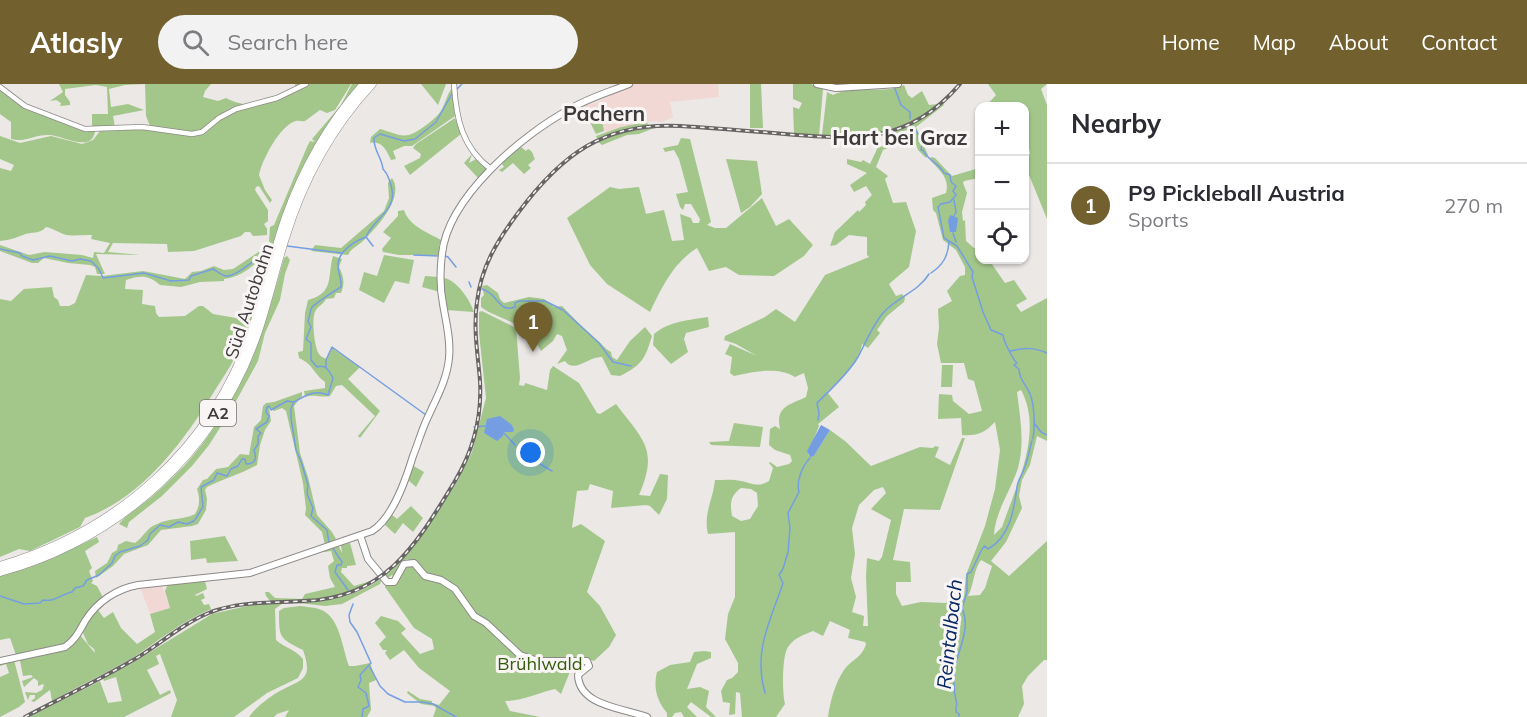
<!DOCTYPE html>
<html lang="en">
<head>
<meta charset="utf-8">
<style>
	:root { --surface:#fff; --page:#f2f2f3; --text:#2b2b33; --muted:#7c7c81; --line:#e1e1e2; --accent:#72602e }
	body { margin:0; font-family:Mulish,sans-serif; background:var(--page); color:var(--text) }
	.controls { position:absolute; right:18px; top:18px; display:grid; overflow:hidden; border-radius:12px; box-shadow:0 2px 4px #0004 }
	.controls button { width:54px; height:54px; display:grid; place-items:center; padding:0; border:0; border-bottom:2px solid var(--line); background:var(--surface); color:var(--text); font:30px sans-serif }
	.you { position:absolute; left:531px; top:369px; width:21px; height:21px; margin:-15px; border:4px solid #fff; border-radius:50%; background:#1a73e8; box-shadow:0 0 0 9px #1a73e833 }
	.badge { display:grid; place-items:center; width:39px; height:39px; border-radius:50%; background:var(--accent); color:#fff; font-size:20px; font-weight:700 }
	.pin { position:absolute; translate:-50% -50px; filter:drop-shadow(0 2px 3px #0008) }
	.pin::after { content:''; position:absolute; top:32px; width:21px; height:18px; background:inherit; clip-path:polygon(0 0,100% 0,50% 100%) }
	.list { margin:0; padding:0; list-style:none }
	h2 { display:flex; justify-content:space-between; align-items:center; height:78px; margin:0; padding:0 24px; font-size:26px }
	h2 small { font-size:20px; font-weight:400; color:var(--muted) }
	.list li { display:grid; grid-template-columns:39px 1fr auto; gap:18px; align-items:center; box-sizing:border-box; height:84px; padding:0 24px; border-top:2px solid var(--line) }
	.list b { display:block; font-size:22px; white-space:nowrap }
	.list p { margin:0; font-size:20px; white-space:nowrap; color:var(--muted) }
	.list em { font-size:20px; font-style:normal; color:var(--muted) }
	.icon { flex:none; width:33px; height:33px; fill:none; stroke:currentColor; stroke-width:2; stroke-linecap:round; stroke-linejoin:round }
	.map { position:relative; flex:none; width:1047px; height:633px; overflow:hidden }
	header { display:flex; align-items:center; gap:36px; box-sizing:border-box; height:84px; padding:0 30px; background:var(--accent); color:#fff }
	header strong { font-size:28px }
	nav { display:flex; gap:33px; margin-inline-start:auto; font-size:21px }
	.search { width:420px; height:54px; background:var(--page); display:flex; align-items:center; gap:15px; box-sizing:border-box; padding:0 21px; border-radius:33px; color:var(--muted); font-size:22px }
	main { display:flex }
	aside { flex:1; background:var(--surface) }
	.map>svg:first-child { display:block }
</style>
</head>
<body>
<header>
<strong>Atlasly</strong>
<div class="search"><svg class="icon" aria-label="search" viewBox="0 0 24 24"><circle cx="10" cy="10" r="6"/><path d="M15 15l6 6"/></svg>Search here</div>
<nav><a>Home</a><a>Map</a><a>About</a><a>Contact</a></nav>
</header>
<main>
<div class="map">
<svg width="1047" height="633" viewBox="0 0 1047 633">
	<rect width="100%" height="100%" fill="#ebe8e6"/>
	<!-- commercial -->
	<path fill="#f2d8d4" d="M633,0H718L719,13L670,18L673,33L663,38L653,37L621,43L605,48V47L595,49L584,22L585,19H587L588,21L600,17L618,6Z
		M162,501L170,524L150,530L140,503Z"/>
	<!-- green -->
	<path fill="#a3c78b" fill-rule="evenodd" d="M59,0H145L125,1L109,5L111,23L128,20L144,26L113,32L115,43L92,45V30H108L107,3L96,1L65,5V11L70,18V21L60,22L61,19L56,16L50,17L63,8Z
		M145,0H211L205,7L203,13L218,17L226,14C251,27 271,19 295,7V0H351L335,26L327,29L320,26L305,37C302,38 299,36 296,37C280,41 262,76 259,91L265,106L272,116L270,119L259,102L256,103L255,106L268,126V137L264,140L267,145V151L253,152L250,148H245L241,152L194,167L168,168L167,160L113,159L108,168L141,171L96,170L105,190H97L95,183L90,181L68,179L44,174L38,179H32L0,167V161L29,171L45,168L82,171L93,174L94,168L104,169L110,159L91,155L92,151C84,151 71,152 66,151C59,149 53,144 46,143C39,151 32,147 23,151C15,154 10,156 0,157V84L11,87L14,81L0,75V52L20,59L51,52L82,60L93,56L100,47L150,42L146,32Z
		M352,0H360L317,57L291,108L274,160L271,159L269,157L270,143L274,141L307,63L310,57L315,58L312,55L341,21Z
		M421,0H446L438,21Z
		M750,0H761L763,44H750Z
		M793,0H811L823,5L819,52L794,49L793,23L799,25L802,19L793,15Z
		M988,0H1047L1041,5L1047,21V135L1025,81V74L1030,70L1029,64L1025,56L1024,22H986L996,11Z
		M904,1L908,11L912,14L922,7L929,21L938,20C911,41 884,51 850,52C841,53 830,53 822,51L827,8L833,11C857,0 883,11 904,1Z
		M452,4L455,32L412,62H404L393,67L396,75L391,76C387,67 382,56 370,59L371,53L380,45C388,47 400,53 408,51C416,50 439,33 442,25C446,17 447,11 452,4Z
		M0,5L12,15L83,46L95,47C92,70 62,51 49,51C36,50 25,59 11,55V38L0,30Z
		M943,20L944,21L916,43L928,71L926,74L918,66L912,49L907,46L895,50V48L915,39Z
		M599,23L604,47L596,50L590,38L596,36L598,40L601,39L597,27H595L593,24Z
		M455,34L461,50L410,91L404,82L420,74L421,70L413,64L416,60Z
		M646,38L649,41L624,45L597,55L596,52L621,43Z
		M666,42L654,44L639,50L627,51L602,61L598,58L624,48Z
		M893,53V62L883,66L876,83L888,92L885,95L893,119L906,118L916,147L909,183L889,200L896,212L902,210L905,214L904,218L887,232L877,246L880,249L868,264L862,260C859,279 841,295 827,308L839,323L818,340L819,342L808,369L809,372H814L830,346L845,357L871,382L920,363L933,364L935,362L939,363L935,373L950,381L962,354H965L940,426L904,425L893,476L910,478L911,498H896V510L902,522L921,518L946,519L949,515L964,512L966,491L985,442L995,405L1000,366L995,338C984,349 978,352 962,351L961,334L938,335L939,310L952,311L953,317L969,330L982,327L974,297L968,295L964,279H941L937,260L939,244L938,225L952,217L947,207L960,192L965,191V183L956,166L943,156L936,129L933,126L932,114L946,109C950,94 940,87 930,76L931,73L935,74L952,92L979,84V94L964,97L963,99L967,109L962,128L963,137L965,136L966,157L974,164L979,163L980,176H989L1005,199L1014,196L1027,215L1016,221L1021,228L1047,214V357L1037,352L1030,381L1022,396L1019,412L1022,424L1006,458L991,477L1009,492L1047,457V576H1044L1028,592L1022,602L1024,620L1018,633H828C830,618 835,599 844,586C851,576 862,574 866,560L865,558L848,554L850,546L830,537L823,552L813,547C803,551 794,554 788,563C782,571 782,609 785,620L776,633H742L740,609L736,608L735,630L729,631L730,619L723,618L721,607L727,596L732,594L738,588V579L725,555L728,530L735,513V448L708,450C703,430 713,416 715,396C723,396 733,395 741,397C752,399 757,404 769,397L773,384L769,379L770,378L777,383L789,380L792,377L790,371L775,366L769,361L770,345L775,342L780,345C775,323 789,321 806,313L808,304L804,289L795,293C778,282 752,288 734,292L730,289L732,273L725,270L730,260L757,272L736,260L724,256L725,252L765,233L776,225L795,238L825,191L869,173L867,171V153L849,151L836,161L830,162L835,148L858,126L859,128L866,121L865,118L872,111L866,102L854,108L850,101L867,89L847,80V75L861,78L863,76L870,80L878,63L884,62L887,54ZM1021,306C1044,348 1016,402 1002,443L994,451C995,428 1011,406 1018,384C1025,359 1020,333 1017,308ZM883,403L886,409L871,425L891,436L882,473L879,477L867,474L866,492L868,542H863L864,532L852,528L856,513L851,494L855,470L852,444L859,421L874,406ZM741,404L751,405L757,409L758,422L750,435L741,437L732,432C730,419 730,412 741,404ZM981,476L992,482L985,504L980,511L968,512C974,501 973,487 981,476Z
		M681,54L690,55L711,138L707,141L715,144H726L762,114L776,142L789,135L813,161L804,172L774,192L739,191L726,183L709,187L697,164C673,179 662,203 650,228L607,200L590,181L567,134L610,103L619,105L639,103L646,130L664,126L672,157L684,156L680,130L691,134L693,139H699L700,135L691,120H685L683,126L680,123L676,110L688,108L679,75L674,66L665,68L663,64L678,61Z
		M521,63L526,67L528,65C534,68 532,70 535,75L528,81L531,84L524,90L513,79L502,88L499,86L504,83L502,80L504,76Z
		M472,70L469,79L476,75L485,82L487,87L456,124L442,153L455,124L479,95L464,79Z
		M726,75L757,77L762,110L750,123L741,129Z
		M392,94C405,113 377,143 365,155C359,162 352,163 348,171L311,167L315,161L341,164L384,127L389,114L388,99Z
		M404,126C409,142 427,148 441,156L439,162V171H399L383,168L382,165L391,154L383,148L398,132V127Z
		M266,163H268L269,169C255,179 243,193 224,195V197L200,198L181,203L160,201C149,191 140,191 126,196L125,205L143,206L142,220L155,222L156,229L159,233L185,232L199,222H203L213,230L236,234C267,219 250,195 267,178L268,180C260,208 252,237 240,263C232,281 222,295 212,311C182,360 141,414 85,434L80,443L30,467L19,465L0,473V215L11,217L24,205L52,203L54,213L58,216L60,222H69L75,219L86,191L102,192L143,187L185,195L192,188L201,187L214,182L224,186L233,185Z
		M384,171L414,176L409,200L395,197L384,219L359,206L364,188L377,192Z
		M287,172L290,176L285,190L280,216L265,249L258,277L230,328L209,361L192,382L162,412L129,438L127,444L119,440C125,432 133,428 140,422C156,410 170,396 184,382C238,323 263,249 284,174Z
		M333,172L342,175L339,183C344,193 345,199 341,209H336L334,214L326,215C323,221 319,221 316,226C311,232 314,263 319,270C321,273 324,274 327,275L332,264L360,283L348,295L380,327L360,354L358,352L375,332L342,301L336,302L330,312C321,314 314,310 305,313L304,307L325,304V298C313,289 313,280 299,274L298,268L303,267L305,229L308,216C335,209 327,192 333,172Z
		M425,192L439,193L440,208L422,203Z
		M445,194C458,198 470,216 474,228L446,226L443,195Z
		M487,201L498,209L500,215L504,219L529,213L544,215L554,223L562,222C573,234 585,245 597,256C603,261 605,265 611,268L612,273L617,276L630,257L645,243L652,252C645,275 642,281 620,292L611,291L602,273C589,272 574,290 565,277L557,280L567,266L562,252L557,250L553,257L541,267L533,253C519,249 523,245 513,239C502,233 492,231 481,223V214L484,211L482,202Z
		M482,227L516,244L520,294L519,301L524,302L525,299L547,306L550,286L553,282L579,299L597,329L600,330L616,320C643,356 659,365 639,411L650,412L660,390L668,391L667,415L659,431L650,422L646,421L611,424L613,407L590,400L588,406L577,407L572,444L581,440L605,457L587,508L600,522L616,551L609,563L594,577L587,575H575L561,610L555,605C538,609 522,617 505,617L510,627L540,633H433L436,625L435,622L421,620L407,609L408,607L420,615L432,617V619L439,621L450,607L419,584L404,566L390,576L385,569L387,566H383L379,560L386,553L375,539L381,532L398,537L406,545L401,549L420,570L434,565L432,555L414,544L385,503V501L395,499L406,481L412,480L426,494L438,498L454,508L456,507L473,534L488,542L511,567L513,565L493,544L476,532L463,512L454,503L440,495L427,491L417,479L407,475L394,496H391L393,492L392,491L388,494L383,492L392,486L416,460L457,398L472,368L486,314L479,249V228Z
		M708,233L709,243L686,249L684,255L688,268L671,280L653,261L654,250C669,237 690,236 708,233Z
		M942,281H953L952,303H941Z
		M302,308V312L294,322L300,369L308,393L317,431L332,448L336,455L325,461L322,448L305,431L306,425L303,399L286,327L282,324L274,327L269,323L271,337L265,346L260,361L257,381C241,390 223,395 207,403L205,406L207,415L206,426L198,440L192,442L161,446L148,461L124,470L113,482L96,494L95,487L107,479L112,469L117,466L118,461L126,457L135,459C143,454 147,443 157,440C169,434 183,436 195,430C200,422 200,414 197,405L203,396L207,395L216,385L228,383L240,370L249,371L254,343L261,336L263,322L266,319L274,318Z
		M734,339L763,343L760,363L711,361L709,358L729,357Z
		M412,381L424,388L416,403L407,395Z
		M411,422L423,434L413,448L403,439L395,450L385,441L390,429L397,435Z
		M225,452L238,477L207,479L206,474L191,476L190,457Z
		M97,453L99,458L85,467L92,484L89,487L93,497L91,499L97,502L104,515L64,562L16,571L10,554L0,556V492L50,475Z
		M350,459L356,481L347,482V484H342L341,488L354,502L374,496C345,518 305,516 270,517L266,512L265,508H269L275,514L302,515L305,510L335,503L330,494L328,482L334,477L331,467L324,468L323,466L338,461L342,469L341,461Z
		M382,494L380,500L342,520L325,522L298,519C329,517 356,513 382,494Z
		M205,497L207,505L195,511L196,512L203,509L205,514L201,516L204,521L209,520L211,525C182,537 157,558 131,575C105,590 78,602 52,617L50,606L34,618L31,617L35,614V611H30L28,616L25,608L36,609L42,606L44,601L43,600L38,602V597L34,594L24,603L22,597L33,593L31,591L23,592L20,577L18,576L20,574C40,571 69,571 80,551L95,569L94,565L88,560L82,547L92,532L98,526L104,534L113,528L121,544L137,560L155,548L150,530L170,524L165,507L168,500Z
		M283,519L275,525L276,556C285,564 295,565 303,575V584L298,594L267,609L234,633H171L177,616L160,570L156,572L159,580L147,586L160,611L170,606L171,609L124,633H29L100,597L108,619L122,617L116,593L104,597L103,594L129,581L212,530L247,522Z
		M300,522C306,523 313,523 319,525C340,531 342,564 349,582H355L370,579L376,596L369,599L371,626L367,633H285L289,626L277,630L274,633H249C255,624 268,614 278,608C301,595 314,597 303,566C279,554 279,554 279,527L284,524Z
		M704,567L711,568V574L697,580L687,605L700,603L709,607L706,623L716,633H711L691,618L687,623L697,633H684L681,628L675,629L672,633H667V629C657,617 653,604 657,588L670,581L690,578L694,568Z
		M14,576L25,618L19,623L0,633V593L9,589L6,580L0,582V579Z"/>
	<!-- water -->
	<path fill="#759ee2" d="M950,131L958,134L956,148H950L948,137Z
		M500,332L512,341L514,346L513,348H504L503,352L497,357L484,349L487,335Z
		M821,341L830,346L814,372L810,373L807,367Z"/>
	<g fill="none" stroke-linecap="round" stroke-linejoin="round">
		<!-- stream -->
		<path stroke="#759ee2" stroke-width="1.5" d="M894,2L901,21L910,28V35
			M457,5L462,0
			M914,43L918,50V55L921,56L920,59L922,60L921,66H923C927,76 939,79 944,89L950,91L951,98L956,102L953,107L956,111L950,118L941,120L938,123L944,154L957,162L973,188L972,193L983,228L991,246L1003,251C1003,256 1013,276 1017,279L1014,281L1019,285C1019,295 1024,298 1028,306C1035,317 1035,343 1033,355
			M954,116L956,128L954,132
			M953,149L956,158
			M366,153L373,162
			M287,162L341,169
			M0,165L20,169L22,172L33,176L50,172L72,177L80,175L91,177L99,185L103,194L144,189L171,197L189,196L191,192L213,185C217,187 221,191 226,192C238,193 261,169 273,164
			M414,171L439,172
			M445,172L448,173L456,183
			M931,189C943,181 948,172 949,158
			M469,198L471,203
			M482,205C499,210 498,229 515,223V219L520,217H545L563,226L599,259L613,278L631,282
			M1010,267C1024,264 1034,263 1047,269
			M326,284V276L332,263L426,331
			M294,318L291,324V334L296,366L301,377L308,401L307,410L313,424L311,432L327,446L329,459
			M818,336L819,330L817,319C831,305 848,290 858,273C866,258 872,242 883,229C897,213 918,208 929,190
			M1035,340L1041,348L1047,351
			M474,343L485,342
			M504,349L515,361
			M540,380L552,387
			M332,463L342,478L341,481H337L335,488L348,506
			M0,512L24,520L40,519L43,516C55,518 62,510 72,508L75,504L83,502L87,496L99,491L112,479L115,472L120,468L140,462L148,456L150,450L160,441L169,443L178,438L187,440L194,437L203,423L201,403L214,396L217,389L227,392L231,385L238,382L242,375H245L246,380C256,380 257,374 254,366L258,360V352L261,349L256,345L267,338L269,332L266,328L267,323L269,322L271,326L287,317L294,318C305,312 314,305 328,311L333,294C329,287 326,280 317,283L311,276V259L306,255L311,243L308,237C310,232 310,226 312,223C315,220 337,205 341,203C342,195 337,187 338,179C340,166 355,157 366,153C374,133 401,126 390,98C388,92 388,90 383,85C382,74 373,65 374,54L380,50L404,57L415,55L436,38L453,8
			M353,520L349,531L350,538L357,548L371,579L360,591L361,596L358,603L366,609L369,622L363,625L362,633
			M370,583L380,602L388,610L405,618H422L433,620L456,633
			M765,609C753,567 770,538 783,499L779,491L783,485L788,468L790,444L788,429L799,408C796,398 802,382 810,374
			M957,621C954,610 953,596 955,583C959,563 971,545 962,524L967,508V490L971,488L982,465L985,462L988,465C1010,453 1014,426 1017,403C1018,396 1022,391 1024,385C1028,377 1029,366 1032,357
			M956,622V628L959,630V633"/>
		<defs>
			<path id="minor" d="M454,0C456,34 462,64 491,85
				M0,3L25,22L85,45L142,43L192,50L202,48L219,34L236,25L277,14L306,0"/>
			<path id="major" d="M817,0L836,4L898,0
				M360,451L368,475L387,498H394L404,480L414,479L425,492L441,496L455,505L474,532L486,539L520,571L538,577H587L589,582L578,591C579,622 623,624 647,633
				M0,577L65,563C75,556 79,548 85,537C97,518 116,505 138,501L250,489L372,447C393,434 406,395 413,372C417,362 420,352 424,342C433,320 447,298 449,274C451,256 446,238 443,220C440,205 440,186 442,170C448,113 522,51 570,25C588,14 609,8 629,0"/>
			<path id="highway" d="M0,482C118,447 212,365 252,246C265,209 273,170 286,133C304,83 329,39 364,0
				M0,488C120,455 216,367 257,250C268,218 275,185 285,154C303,96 331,44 372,0"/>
		</defs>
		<!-- minor casing -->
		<use href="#minor" stroke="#8d8988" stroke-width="6"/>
		<!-- major casing -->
		<use href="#major" stroke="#8d8988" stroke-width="8"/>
		<!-- highway casing -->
		<use href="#highway" stroke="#8d8988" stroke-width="9"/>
		<!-- minor -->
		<use href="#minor" stroke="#fff" stroke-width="4.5"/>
		<!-- major -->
		<use href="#major" stroke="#fff" stroke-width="6"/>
		<!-- highway -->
		<use href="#highway" stroke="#fff" stroke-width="8"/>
		<defs>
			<path id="rail" d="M25,633C61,614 99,596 135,575C160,560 183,539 211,528C241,517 273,519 304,517C386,514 416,461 455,397C473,367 482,332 480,297C478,271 473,245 477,218C481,183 497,157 518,129C561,71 604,38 680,42C715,44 750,47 785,50C857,56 909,60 960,0"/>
		</defs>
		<!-- rail casing -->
		<use href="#rail" stroke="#676464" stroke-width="4"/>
		<!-- rail -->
		<use href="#rail" stroke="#f9f5f4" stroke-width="1.5" stroke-dasharray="4.5" stroke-linecap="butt"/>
	</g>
	<g text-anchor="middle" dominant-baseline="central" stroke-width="6" stroke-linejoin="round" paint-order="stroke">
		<!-- shield labels -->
		<rect fill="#f9f5f4" stroke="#757372" stroke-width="1.5" x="200" y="316" width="36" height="26" rx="4.5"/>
		<g font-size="16" font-weight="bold" fill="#3d3b3b">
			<text x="218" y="329">A2</text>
		</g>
		<!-- street labels -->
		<g font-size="18" fill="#3d3b3b" stroke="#f9f5f4">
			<text transform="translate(249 217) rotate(-72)">Süd Autobahn</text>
		</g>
		<!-- park labels -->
		<g font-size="18" fill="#355d0f" stroke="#f9f5f4">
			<text x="540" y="579">Brühlwald</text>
		</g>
		<!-- water labels -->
		<g font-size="20" font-style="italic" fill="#062965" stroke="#f9f5f4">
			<text transform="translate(949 550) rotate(-84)">Reintalbach</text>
		</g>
		<!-- quarter labels -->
		<g font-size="21" font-weight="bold" fill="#3d3b3b" stroke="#f9f5f4">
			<text x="604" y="29">Pachern</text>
			<text x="900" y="53">Hart bei Graz</text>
		</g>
	</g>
</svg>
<div class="controls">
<button>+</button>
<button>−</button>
<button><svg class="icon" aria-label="locate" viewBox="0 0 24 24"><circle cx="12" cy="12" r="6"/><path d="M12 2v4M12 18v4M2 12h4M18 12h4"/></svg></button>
</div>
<div class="you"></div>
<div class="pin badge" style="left:533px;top:268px">1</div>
</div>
<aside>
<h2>Nearby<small></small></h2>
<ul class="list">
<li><span class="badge">1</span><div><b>P9 Pickleball Austria</b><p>Sports</p></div><em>270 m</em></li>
</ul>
</aside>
</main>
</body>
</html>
